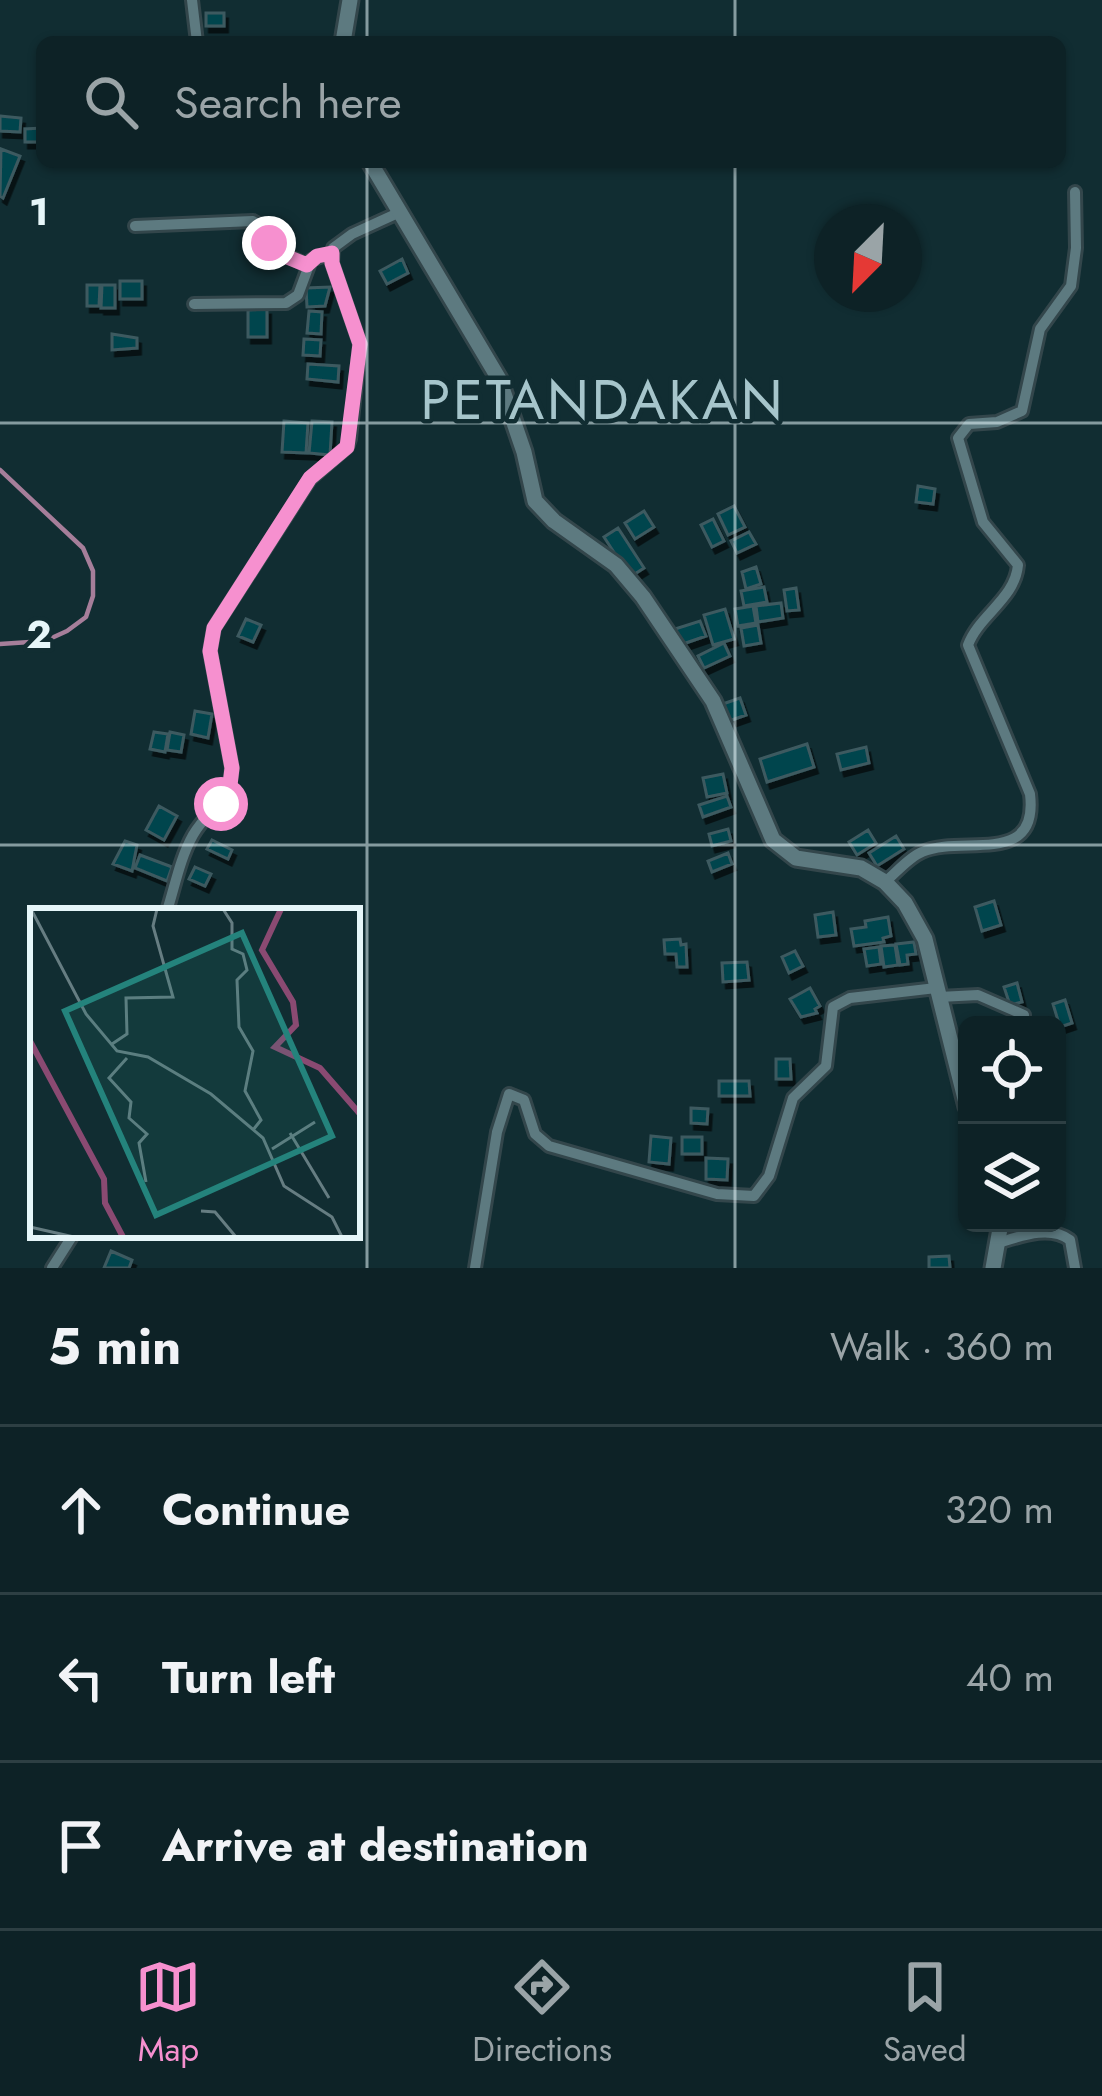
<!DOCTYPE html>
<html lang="en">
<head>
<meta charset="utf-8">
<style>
	:root { --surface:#0d2226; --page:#1b2f32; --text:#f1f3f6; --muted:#9aa4a7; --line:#2d3f43; --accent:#f690cf }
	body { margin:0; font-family:Jost,sans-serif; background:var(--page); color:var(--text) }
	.controls { position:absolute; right:36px; bottom:36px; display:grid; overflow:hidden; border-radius:18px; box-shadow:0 3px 9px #0004 }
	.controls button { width:108px; height:108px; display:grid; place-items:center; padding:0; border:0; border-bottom:3px solid var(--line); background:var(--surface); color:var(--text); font:60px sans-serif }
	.compass { position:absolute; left:814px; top:204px; width:108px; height:108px; border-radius:50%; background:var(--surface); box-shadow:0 3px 9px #0004; rotate:204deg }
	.stop { position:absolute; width:36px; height:36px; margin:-27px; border:9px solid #f690cf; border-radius:50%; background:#fff }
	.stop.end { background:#f690cf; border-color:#fff; box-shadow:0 3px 12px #0008 }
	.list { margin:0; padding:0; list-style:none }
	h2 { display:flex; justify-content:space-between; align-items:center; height:156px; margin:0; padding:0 48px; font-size:51px }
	h2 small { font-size:39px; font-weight:400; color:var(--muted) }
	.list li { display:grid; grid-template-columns:78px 1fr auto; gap:36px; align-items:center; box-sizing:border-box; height:168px; padding:0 48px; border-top:3px solid var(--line) }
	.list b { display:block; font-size:45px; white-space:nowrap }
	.list em { font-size:39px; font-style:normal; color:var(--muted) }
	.icon { flex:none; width:66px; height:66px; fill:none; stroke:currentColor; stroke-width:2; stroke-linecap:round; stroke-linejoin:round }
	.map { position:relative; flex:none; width:1102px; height:1268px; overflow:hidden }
	.search { position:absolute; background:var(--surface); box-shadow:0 3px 9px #0004; left:36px; right:36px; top:36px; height:132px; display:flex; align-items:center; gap:30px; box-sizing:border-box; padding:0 42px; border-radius:18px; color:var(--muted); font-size:45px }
	.sheet { height:660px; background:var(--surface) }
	nav { display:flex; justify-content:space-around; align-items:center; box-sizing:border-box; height:168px; border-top:3px solid var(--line); background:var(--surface); font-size:33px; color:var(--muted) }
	nav a { display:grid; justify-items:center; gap:6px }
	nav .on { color:var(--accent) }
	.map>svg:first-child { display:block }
</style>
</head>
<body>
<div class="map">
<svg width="1102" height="1268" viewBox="0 0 1102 1268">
	<defs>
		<filter id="shadow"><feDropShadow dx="3.5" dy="6" stdDeviation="0" flood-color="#0009"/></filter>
	</defs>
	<rect width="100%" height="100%" fill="#112d32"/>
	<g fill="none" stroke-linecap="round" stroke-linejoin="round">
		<!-- stream -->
		<path stroke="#a67e9a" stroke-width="4.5" d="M0,470L83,548L93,571V596L86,617L67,631L45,641L0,644"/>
	</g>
	<!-- building -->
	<path fill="#02444e" stroke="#3e5a60" stroke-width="3" filter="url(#shadow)" d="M206,13H224V26H206Z
		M0,116L21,118L20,132L0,131Z
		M42,128V142H25V129Z
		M1,149L20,156L3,198L0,196Z
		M402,259L408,273L387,284L380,271Z
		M120,281H142V299H120Z
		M87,285H100L99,306H87Z
		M102,285H115V308H101Z
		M330,287L325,306L307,307L306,288Z
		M267,309V337H248V310Z
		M309,311L322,312L321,334L307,333Z
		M112,334L137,338V348L112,350Z
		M304,339L321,340L320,356L303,355Z
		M308,364L339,366L338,382L307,379Z
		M284,421L308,423L306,453L282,452Z
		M312,421L332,422L330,455L309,453Z
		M918,486L935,489L933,504L916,502Z
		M734,506L745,527L728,535L718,514Z
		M644,511L654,527L635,539L625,523Z
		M713,519L724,541L712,547L701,525Z
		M618,528L644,568L630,577L604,537Z
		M749,532L756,544L737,553L731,541Z
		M756,567L761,584L746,589L742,572Z
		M764,587L767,602L744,606L741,591Z
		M796,588L799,610L787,611L784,590Z
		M781,603L783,618L758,622L756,606Z
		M753,606L756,623L738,626L735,609Z
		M725,609L734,639L713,645L704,615Z
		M246,619L261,625L253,642L238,636Z
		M700,621L706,636L680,645L675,629Z
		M758,625L761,643L744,646L741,628Z
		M724,643L730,656L704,668L698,656Z
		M740,698L746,715L726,722L720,705Z
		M195,711L212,714L208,738L191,734Z
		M154,732L168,734L165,752L150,749Z
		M170,732L184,735L181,752L167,750Z
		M807,744L814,767L767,782L760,759Z
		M866,747L869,763L841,770L837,754Z
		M723,774L727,793L707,797L703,778Z
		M727,796L731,807L703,817L699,805Z
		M159,806L177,816L164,840L146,830Z
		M728,829L731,841L712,846L709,834Z
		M868,830L876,843L857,855L849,842Z
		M896,836L904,849L877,866L869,853Z
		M212,840L232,850L228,859L207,849Z
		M125,841L137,845L132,871L113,864Z
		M728,853L732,864L712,872L708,861Z
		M140,855L172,867L167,881L135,868Z
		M195,867L211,874L205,886L189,879Z
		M994,901L1001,925L982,931L975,907Z
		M833,912L836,935L818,937L815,915Z
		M888,917L891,936L883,938L884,942L854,946L851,929L866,927L865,921Z
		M680,939L681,945L686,944L687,967H677L676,954H665L664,940Z
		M914,942L916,954L907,955L908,964L900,965L896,944Z
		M895,945L898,965L884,967L881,946Z
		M879,947L881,964L867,966L864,949Z
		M795,951L803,966L789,973L782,957Z
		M747,962L749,980L723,982L722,963Z
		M1017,983L1022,1002L1010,1005L1004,987Z
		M810,988L820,1006L815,1009L817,1013L801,1017L790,999Z
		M1065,1000L1072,1023L1060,1027L1053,1004Z
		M776,1059H790L791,1079H776Z
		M719,1081H749L750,1096H719Z
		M691,1108L708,1109L707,1124L691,1123Z
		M651,1136L671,1138L669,1164L649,1162Z
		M682,1137H702V1154H682Z
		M706,1158L728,1159L727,1180L706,1179Z
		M111,1251L132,1260L129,1268H104Z
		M949,1256L950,1268H929V1257Z"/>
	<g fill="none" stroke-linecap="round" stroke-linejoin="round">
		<defs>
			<path id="street" d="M192,0L197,42
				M135,226L253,221L262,226L277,251L307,265
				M194,304L286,303L298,295L311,260L332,253
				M885,882C896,873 909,857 922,852C962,834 1039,868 1030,794L968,645C979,615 1015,599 1018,565L983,522L958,438L969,424L997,422L1022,411L1040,329L1071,286L1076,248L1075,192
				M167,911C175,886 180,858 193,835C209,807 229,806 232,768L210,651L214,628L310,479L347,447L350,439L360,344L332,263L333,248L352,234L398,213
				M939,997L978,995L1024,1015
				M998,1243C1021,1236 1050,1225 1070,1240L1075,1268
				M52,1268L73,1235
				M475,1268L497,1132L509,1094L524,1100L535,1134L549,1146L717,1194L754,1196L769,1176L793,1098L826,1066L833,1007L850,998L936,988"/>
			<path id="secondary" d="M343,42L350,0
				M370,162L499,379L524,452L535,501L554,521L616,565L643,597L713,701L773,840L796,858L861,868L885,882L905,903L925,939L967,1107
				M993,1268L1001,1223"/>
		</defs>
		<!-- street casing -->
		<use href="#street" stroke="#33464b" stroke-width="16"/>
		<!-- secondary casing -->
		<use href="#secondary" stroke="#33464b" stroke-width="21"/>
		<!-- street -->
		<use href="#street" stroke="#5d7a80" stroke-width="10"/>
		<!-- secondary -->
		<use href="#secondary" stroke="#5d7a80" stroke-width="15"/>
	</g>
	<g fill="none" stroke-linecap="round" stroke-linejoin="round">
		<!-- route -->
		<path stroke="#f690cf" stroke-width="15" d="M221,804L230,785L232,768L210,651L214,628L310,478L347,447L360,344L332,263V253L317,256L307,265L285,256L269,243"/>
	</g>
	<!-- grid -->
	<path fill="none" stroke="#e6f6f9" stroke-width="3" stroke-opacity="0.55" d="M367,0V42M735,0V42M367,162V1268M735,162V1268M0,423H1102M0,845H1102"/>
	<g text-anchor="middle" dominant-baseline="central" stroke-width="9" stroke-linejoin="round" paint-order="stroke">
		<!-- quarter labels -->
		<g font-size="54" letter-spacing="3" fill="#a6c5cb" stroke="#112d32">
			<text x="603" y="400">PETANDAKAN</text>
		</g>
	</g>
	<!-- overview -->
	<g transform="translate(30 908)">
		<rect width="330" height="330" fill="#112d32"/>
		<path fill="none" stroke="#8a4a72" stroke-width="6" d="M251,1L232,42L263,94L266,117L245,139L290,160L330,206M0,133L74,271L75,295L93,329"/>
		<path fill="none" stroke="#667d82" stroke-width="3" d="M1,1L56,106L87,143L118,149L181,186L233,230L254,278L302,309L312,329M193,1L202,15V41L213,46L217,62L207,72L209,119L223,143L215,183L231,212L223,222M82,136L97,126L96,90L143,89L123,18L127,1M97,150L79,170L101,194L99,210L117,226L109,235L116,274M260,225L299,290M242,241L285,214M171,303L185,304L206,329M0,319L44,329"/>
		<path fill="#24837c" fill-opacity="0.15" stroke="#24837c" stroke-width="6" d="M212,25L302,228L126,307L35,103Z"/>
		<rect width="330" height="330" fill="none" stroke="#e6f6f9" stroke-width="6"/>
	</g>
	<g font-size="39" text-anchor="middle" font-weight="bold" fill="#e6f6f9" stroke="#112d32" stroke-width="9" stroke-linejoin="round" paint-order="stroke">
		<text x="39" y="225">1</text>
		<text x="39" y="648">2</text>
	</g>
</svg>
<div class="controls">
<button><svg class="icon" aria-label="locate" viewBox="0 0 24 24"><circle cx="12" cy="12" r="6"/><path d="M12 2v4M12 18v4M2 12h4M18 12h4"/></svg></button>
<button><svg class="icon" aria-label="layers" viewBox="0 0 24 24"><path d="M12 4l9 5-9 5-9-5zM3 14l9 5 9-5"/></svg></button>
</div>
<svg class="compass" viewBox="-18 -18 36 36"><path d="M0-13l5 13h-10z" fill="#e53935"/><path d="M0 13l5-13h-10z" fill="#9aa4a7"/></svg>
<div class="stop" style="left:221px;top:804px"></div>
<div class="stop end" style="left:269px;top:243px"></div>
<div class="search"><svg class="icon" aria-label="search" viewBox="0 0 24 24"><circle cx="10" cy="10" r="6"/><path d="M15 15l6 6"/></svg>Search here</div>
</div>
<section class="sheet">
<h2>5 min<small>Walk · 360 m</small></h2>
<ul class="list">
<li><svg class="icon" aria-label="ahead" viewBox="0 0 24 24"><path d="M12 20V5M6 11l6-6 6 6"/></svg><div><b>Continue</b></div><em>320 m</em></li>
<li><svg class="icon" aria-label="left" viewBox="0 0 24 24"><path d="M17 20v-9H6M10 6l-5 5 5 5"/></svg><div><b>Turn left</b></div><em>40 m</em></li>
<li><svg class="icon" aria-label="arrive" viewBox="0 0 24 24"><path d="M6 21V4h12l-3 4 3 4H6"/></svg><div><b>Arrive at destination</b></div></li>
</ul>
</section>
<nav>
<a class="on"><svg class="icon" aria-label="map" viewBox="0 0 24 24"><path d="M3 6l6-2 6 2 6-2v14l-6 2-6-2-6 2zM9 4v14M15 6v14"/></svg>Map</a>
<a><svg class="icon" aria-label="directions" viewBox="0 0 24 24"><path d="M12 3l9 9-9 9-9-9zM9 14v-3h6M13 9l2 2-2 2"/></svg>Directions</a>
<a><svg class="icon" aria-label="saved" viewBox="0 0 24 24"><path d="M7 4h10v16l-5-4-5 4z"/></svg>Saved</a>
</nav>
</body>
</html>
